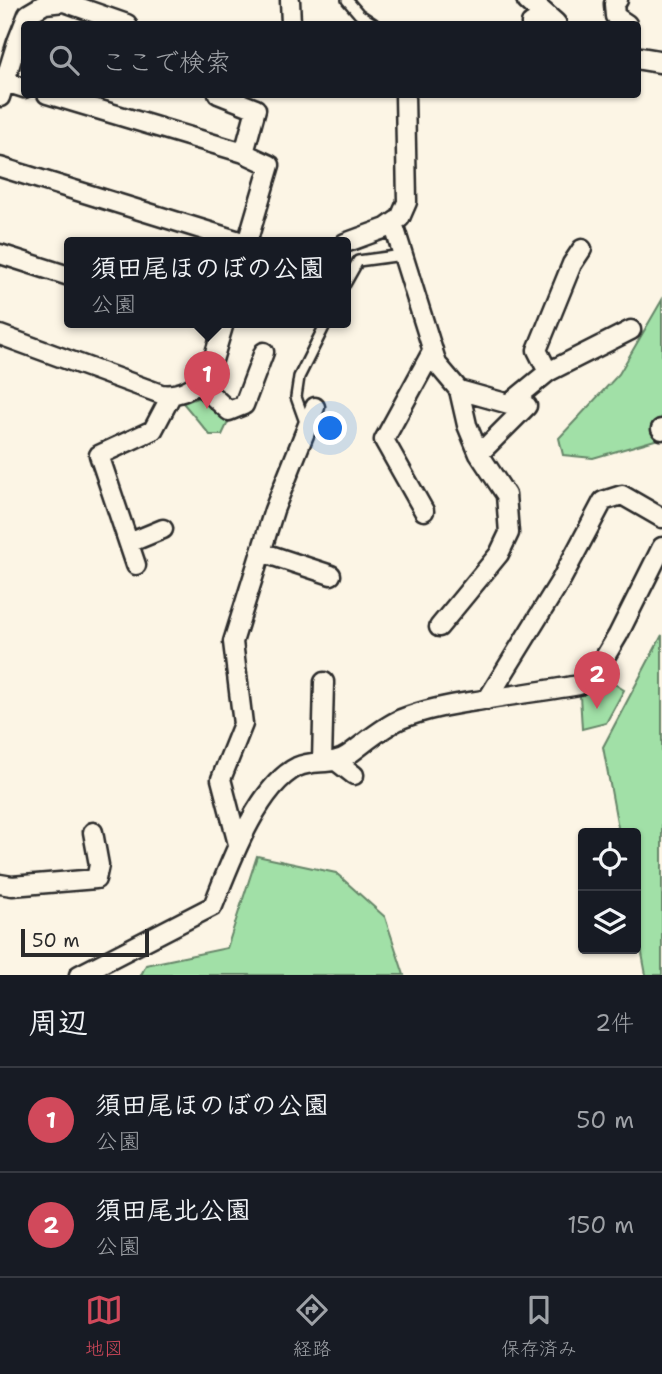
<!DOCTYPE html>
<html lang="ja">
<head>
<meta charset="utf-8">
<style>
	:root { --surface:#171b24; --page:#20242c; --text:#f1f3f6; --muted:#9ea1a6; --line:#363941; --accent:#d1495b }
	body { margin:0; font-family:"Shantell Sans","Klee One",sans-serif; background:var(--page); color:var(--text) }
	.controls { position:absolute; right:21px; bottom:21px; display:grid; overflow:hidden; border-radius:7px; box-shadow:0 2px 5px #0004 }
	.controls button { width:63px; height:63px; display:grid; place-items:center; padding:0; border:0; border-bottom:2px solid var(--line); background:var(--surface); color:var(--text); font:35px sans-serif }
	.scale { position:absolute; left:21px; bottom:18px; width:128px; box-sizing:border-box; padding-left:7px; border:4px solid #2b2b2b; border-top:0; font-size:19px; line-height:24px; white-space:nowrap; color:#2b2b2b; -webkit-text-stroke:5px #fcf5e5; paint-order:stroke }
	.you { position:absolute; left:331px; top:429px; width:24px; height:24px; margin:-18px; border:5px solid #fff; border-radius:50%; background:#1a73e8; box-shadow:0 0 0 10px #1a73e833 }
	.badge { display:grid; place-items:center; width:46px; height:46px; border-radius:50%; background:var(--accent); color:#fff; font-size:23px; font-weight:700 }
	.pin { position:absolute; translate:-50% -58px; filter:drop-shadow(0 2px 4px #0008) }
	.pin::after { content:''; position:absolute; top:37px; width:24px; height:21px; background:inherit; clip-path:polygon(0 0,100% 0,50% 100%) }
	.popup { position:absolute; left:64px; top:237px; width:287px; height:91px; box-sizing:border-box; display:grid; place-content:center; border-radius:7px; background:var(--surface); filter:drop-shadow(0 2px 5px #0005); font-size:23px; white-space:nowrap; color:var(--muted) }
	.popup b { font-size:26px; color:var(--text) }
	.popup::after { content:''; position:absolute; left:50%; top:100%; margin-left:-14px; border:14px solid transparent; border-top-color:var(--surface) }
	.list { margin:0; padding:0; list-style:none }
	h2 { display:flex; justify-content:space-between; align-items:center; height:91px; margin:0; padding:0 28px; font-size:30px }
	h2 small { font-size:23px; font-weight:400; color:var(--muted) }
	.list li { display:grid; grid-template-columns:46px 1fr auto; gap:21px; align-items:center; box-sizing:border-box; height:105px; padding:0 28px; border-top:2px solid var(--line) }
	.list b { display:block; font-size:26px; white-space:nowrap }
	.list p { margin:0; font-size:23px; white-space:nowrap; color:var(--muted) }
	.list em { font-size:23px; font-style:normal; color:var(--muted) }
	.icon { flex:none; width:38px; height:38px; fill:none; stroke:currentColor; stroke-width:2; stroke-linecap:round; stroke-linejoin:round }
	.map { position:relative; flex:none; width:662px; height:975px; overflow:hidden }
	.search { position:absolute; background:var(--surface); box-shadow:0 2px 5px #0004; left:21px; right:21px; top:21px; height:77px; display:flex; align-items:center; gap:18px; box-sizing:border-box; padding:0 24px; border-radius:7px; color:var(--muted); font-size:26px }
	.sheet { height:301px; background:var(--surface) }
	nav { display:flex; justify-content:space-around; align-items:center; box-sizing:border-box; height:98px; border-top:2px solid var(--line); background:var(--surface); font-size:19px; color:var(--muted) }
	nav a { display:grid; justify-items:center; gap:4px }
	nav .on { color:var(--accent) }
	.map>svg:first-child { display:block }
</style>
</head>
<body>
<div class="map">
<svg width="662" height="975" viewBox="0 0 662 975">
	<rect width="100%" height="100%" fill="#fcf5e5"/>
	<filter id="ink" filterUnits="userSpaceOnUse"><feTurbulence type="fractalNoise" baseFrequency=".0143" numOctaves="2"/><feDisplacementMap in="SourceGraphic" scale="14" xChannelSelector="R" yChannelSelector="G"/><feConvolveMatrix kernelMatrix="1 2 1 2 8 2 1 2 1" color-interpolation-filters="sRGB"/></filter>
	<g filter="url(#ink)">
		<!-- green -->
		<path fill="#a1e0a7" stroke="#668669" stroke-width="2" d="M662,300V438L593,458L563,455L559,438L619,374Z
			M208,394L231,416L222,435H210L183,403Z
			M662,635V975H646L636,921V833H619L603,747Z
			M605,678L624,690L606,723L582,729L580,695Z
			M257,856L336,873L385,917L404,975H141L146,965L227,948Z"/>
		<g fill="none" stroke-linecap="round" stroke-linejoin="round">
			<defs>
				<path id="service" d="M347,0L359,14L374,24
					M345,284L358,261L403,255
					M306,425L296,397L299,377L326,323"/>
				<path id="minor" d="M290,0L291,24
					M618,0L614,4L615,16L627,24
					M531,24L545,16
					M5,82L24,88
					M47,94L244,153L270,165L247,243
					M218,94L256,109L244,153
					M0,97L17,42L28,14L45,4L64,2L127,24
					M0,167L246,243
					M393,223L437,364L459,390L509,404L548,372L631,330
					M345,243L386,228L400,218L407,202L405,94
					M0,254L69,276
					M0,335L161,394C181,397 192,387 208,377L224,323
					M548,372L537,350L572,264L582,249
					M198,383L229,411L244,405L264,352
					M661,429L662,430
					M479,454L527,406
					M424,511L384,440L433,350
					M129,543L163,529
					M261,552L331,575
					M136,565L99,455L153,430L171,396
					M439,627L499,554L509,533L506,495L479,454L467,425L459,390
					M487,700L561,580L603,501L622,495L662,518
					M336,761L354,775
					M322,762L324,682
					M238,844L221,779L243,724L233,642L274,510L315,407
					M0,884L12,886L96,879L99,865L93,832
					M79,975L213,906C229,866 257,787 297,767C314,759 333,766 348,755C366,742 381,728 401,719C430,707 459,704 489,699C519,694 549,690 579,685L596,672L618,635L662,547"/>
				<path id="tertiary" d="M528,0L555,24
					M638,58L662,62"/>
			</defs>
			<!-- service casing -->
			<use href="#service" stroke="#2b2b2b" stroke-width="14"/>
			<!-- minor casing -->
			<use href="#minor" stroke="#2b2b2b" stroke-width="23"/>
			<!-- tertiary casing -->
			<use href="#tertiary" stroke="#2b2b2b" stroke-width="26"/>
			<!-- service -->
			<use href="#service" stroke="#fcf5e5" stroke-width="9"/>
			<!-- minor -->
			<use href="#minor" stroke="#fcf5e5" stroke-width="18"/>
			<!-- tertiary -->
			<use href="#tertiary" stroke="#fcf5e5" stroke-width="21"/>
		</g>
	</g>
</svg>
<div class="controls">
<button><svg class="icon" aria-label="locate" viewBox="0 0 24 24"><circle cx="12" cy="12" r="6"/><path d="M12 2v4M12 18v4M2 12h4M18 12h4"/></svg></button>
<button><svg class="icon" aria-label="layers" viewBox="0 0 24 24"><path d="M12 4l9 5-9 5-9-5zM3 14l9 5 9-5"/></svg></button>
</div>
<div class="scale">50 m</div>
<div class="you"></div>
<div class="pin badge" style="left:207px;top:409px">1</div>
<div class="popup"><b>須田尾ほのぼの公園</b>公園</div>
<div class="pin badge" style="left:597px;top:709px">2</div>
<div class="search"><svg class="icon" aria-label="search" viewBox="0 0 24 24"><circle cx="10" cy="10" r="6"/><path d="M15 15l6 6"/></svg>ここで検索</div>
</div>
<section class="sheet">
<h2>周辺<small>2件</small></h2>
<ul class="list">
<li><span class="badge">1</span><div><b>須田尾ほのぼの公園</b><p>公園</p></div><em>50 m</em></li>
<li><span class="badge">2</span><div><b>須田尾北公園</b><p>公園</p></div><em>150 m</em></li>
</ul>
</section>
<nav>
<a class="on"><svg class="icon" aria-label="map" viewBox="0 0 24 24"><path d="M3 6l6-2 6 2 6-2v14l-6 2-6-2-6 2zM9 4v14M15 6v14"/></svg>地図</a>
<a><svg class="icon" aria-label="directions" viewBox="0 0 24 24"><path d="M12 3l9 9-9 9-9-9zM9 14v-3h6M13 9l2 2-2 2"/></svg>経路</a>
<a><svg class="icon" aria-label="saved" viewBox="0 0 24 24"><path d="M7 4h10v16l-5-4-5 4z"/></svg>保存済み</a>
</nav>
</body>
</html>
